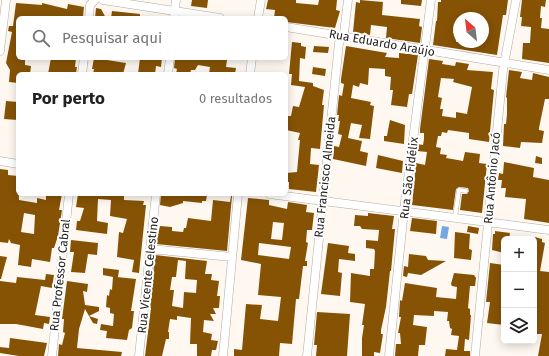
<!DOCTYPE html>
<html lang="pt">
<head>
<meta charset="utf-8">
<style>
	:root { --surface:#fff; --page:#f6f6f6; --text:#222; --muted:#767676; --line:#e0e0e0 }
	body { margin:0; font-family:"Fira Sans",sans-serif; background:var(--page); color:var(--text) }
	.controls { position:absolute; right:12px; bottom:12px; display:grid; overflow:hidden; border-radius:6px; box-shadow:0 2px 10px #0003 }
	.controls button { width:36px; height:36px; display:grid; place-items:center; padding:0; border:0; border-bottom:1px solid var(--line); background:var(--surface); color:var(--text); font:20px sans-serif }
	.compass { position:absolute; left:453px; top:12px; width:36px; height:36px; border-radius:50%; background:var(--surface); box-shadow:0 2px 10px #0003; rotate:332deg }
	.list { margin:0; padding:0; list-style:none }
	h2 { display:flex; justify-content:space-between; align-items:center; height:52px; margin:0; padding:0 16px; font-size:17px }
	h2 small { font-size:13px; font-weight:400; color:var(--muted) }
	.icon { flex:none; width:22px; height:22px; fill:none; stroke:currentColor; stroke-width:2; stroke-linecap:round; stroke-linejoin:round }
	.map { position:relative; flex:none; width:549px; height:356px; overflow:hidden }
	.search { position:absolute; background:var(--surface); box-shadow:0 2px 10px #0003; left:16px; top:16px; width:272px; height:44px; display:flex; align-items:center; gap:10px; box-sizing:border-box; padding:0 14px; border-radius:6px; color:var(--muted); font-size:15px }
	.panel { position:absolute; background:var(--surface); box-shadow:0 2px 10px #0003; left:16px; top:72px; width:272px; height:124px; border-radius:6px }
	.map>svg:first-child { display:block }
</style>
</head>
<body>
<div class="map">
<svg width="549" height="356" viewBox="0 0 549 356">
	<rect width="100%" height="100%" fill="#fef8f1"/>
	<!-- water -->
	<path fill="#74a7e4" d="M442,226L449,227L447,239L440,238Z"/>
	<!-- building -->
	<path fill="#865305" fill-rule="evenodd" d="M192,0H208L207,8L191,6Z
		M268,0H296V3L318,5L319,0H337L336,10L340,11L335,28L286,22V18H274L275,10L266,9Z
		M360,0L383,2L382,15L420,19L419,26L422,27L420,43L386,38L387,27L371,25L370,35L353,32L356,2L360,3Z
		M401,0H422L421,6L401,4Z
		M441,0H508L506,15H503L497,55L433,45L436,21H437L438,2H441ZM458,18H483V42H456L455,29Z
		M522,0H546L545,7L541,6L540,18H542L541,28L549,29V63L522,59L523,43H530L531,27L521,26L522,17H520Z
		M16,3L42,5V3L67,9L68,4L84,7L83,17L81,18H18V58H25V65L31,66L30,74H18V83L9,82L10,70L6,63L12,32L8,31L9,26H13Z
		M96,8L101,9L106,18H95Z
		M112,11L140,14V18H111Z
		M292,42L301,43V46L306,47L305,59L300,58L299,81L313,83V86L324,90L322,105H324L320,149L311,148L310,164L319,165L316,192L289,189V182H286V173L297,172L300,140H298L300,133L286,130V116H291L293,106L299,107L305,87L291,85L292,74H289Z
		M314,46L329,47L328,53L313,52Z
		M346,46L387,53L385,57L399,58V53L418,55L412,94H409L407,107L391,105L393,90H390L391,77L385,76V69L369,68L368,85L360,83L359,87L353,85L351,98L371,102L370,105L374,106L370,139L359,138L362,125L351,123L348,138L362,141L360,151L368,153L366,166L333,159L334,146L339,147L342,135L338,134L340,121H338L339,115H337L339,95L342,96L344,84L341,83V79Z
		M51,58H76L75,67H77L76,74H48Z
		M94,58L126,63L123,74H93L94,69H92Z
		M140,58H162L161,67L156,66L155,74H138Z
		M175,58L227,60L226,67L236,68L235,74H209L210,67L198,65L195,70H191L190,74H176L177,69L174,68Z
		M429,59L443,61L442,64L455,66L456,62L469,64L467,70L493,72L491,89L494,90L489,142L469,139V133L448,130L447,133L442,132L441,136H438L436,147L441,148L440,154L447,155L446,158L452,159L463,161L465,152L480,154L479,163L487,164L482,213L460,210L462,194H467L469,191L468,188L459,187L456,189L453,210L412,205L416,163L425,165L427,152L417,151L418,144L423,145L424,139V133H420V129ZM441,78L454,79L453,82L472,87L467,114L456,112V118L442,116L443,109H440L442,98L438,97Z
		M313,67L326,69L325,76L312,74Z
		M509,70L522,72L520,78L532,80L533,73L549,77V99H545L539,128V130L544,131L542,143L521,142L520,148L503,146L504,124H506L507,114V98L506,97Z
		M6,101L18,102V120L4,119Z
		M390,120L405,125L404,144L384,141V136H387L388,130Z
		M378,155L403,161L402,173L376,168Z
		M536,156L542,158V164L535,163Z
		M504,162L534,168L533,177L549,180V223L524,219L526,199L505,197L506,188H501L502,180H498L499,173L503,174Z
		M0,169L8,170V175L18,176L19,200L37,203V198L46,200V194H62L59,210H62L58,236L54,248H52L50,262L32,259L31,267L18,265L20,245L11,243L9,239L8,243L0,242ZM24,213L35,215L34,234L21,232Z
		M78,194H124V200L144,201L143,205H146L139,273L132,272L134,260L117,257L119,232L123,233L127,219L110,216L111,200L98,199L97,221L108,223L107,234L76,230L77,221H80L84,208L76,207Z
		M161,194H205L207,195L206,201H202V203L183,201V203L170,207L160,205Z
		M231,196H232L227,251L156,244L160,226L172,227V231L183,232L184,228H186L188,218L211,221L213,200L230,202Z
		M248,198L269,200V205L287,209L288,202L307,205L306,212L314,213L312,230H307L306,242L308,243L305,261H307V266H303L299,299H296L292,344L280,343L279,356H234V349L242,350L246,304L262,305L260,319L278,321L281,297L258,295L261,264L241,260ZM273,222L284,223L282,240L271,239ZM259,243L291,247L289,259L258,255Z
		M368,213L394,216L392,229H395L391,271H390L386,307L381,330V334H383L380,353L374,352V356H362V338L364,325H362L365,304L350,302L351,273L370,276V269H374L375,251L374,249L366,248V240L378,241L379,230L362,229L360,226H354L355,215L368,216Z
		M412,218L437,221L436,234L410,231Z
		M468,226L479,228L478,234L467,232Z
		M495,231L510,233L509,239H504V253L492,250L493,234H495Z
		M455,232L470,234L469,249L472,250L471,260L454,258Z
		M535,237L542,239V242L545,243L540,271L549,272V356H538L542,334H534Z
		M71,240L98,243L97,255L88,254L85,273L71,272L74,252H70Z
		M328,243L349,246L348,253L355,254V261L339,259L338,272L342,273L340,296L321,294Z
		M409,254L426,256L428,260L446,261L421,275L408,273L407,277L403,276L404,266L408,267Z
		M155,255L207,261L205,274H212L211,280L219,281L217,296H220L219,308H213L216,314H210L214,321L204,320L203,332L212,334L211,340L218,341L216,350H212L211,356H197V344H190L191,318L177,316V320L170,319L168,332H169V339H166L162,356H145L151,308H150ZM178,260L186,261L185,279L197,280L196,293L184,292L183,308L172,306L174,290H170L172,277H176Z
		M0,256L7,257L1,279H0Z
		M490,263L504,265V325L487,323L490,302H486Z
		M103,268L119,270L118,277H117L136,279L131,311H134L132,328L129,330L127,340L106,338L107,331L100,330L101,324L113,326L114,314L110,313V308L106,307L107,295L109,296L110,289L112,290L113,277L103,275Z
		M454,273L474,275L476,278L475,286H470L468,308L470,309V315H471L469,340L465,339L464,351H470V356H445L446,349L457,350L459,336L451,335L452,329L450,328L449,321H447L448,312L434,311V316L414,315L413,325L427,327L425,345H419L418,356H395L396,344H401L400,333H398L401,317H399L400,300L402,301L405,283L437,288L436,297L456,299L457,287L452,286L451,284Z
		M46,274L54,275L52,288L41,286L35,315L50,317L49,324L44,323L43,329L16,324H0V281L16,283L17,277L45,280Z
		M67,281L88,284L87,292L83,291L85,305L99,307V311L89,316L98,319L97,324L93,323L85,309L79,329L77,348L122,352L121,356H58L59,344L62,345L65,333L63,332L64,319H62Z
		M317,312L350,314L347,356H316L317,345H314Z
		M10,338L47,343L44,356H19L0,353V347L9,348Z"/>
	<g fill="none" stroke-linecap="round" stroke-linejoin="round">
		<defs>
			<path id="lane" d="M455,217L459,190L466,191"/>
			<path id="street" d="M103,0L220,18
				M89,18L90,5L95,0
				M174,18L176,0
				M258,18L261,0
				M286,27L549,70
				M0,51L6,0
				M82,74L84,58
				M168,74L170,58
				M250,74L252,58
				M0,161L18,164
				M269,194L549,230
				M150,249L232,257
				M52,356L69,194
				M139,356L156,194
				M223,356L238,194
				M307,356L339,43L344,33L348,0
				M389,356L404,210L431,0
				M475,356L503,70L516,0"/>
		</defs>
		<!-- lane casing -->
		<use href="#lane" stroke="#b1aaa2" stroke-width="5"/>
		<!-- street casing -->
		<use href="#street" stroke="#b1aaa2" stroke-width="9"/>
		<!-- lane -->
		<use href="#lane" stroke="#fff" stroke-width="4"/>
		<!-- street -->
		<use href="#street" stroke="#fff" stroke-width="8"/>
	</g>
	<g text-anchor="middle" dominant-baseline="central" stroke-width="4" stroke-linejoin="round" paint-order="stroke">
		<!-- street labels -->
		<g font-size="12" fill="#25221f" stroke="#fff">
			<text transform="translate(382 43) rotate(10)">Rua Eduardo Araújo</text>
			<text transform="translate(325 177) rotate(-84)">Rua Francisco Almeida</text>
			<text transform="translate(409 178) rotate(-83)">Rua São Fidélix</text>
			<text transform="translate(492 178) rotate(-85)">Rua Antônio Jacó</text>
			<text transform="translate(60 275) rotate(-84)">Rua Professor Cabral</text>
			<text transform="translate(148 275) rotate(-84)">Rua Vicente Celestino</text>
		</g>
	</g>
</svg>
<div class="controls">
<button>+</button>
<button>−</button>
<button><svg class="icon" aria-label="layers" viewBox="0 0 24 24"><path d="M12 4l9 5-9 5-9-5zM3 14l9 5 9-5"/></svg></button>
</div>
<svg class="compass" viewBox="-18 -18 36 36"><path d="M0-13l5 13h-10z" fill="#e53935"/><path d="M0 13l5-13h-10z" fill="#767676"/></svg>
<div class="search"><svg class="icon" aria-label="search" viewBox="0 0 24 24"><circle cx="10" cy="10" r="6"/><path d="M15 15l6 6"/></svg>Pesquisar aqui</div>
<section class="panel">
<h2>Por perto<small>0 resultados</small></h2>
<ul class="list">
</ul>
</section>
</div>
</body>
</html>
